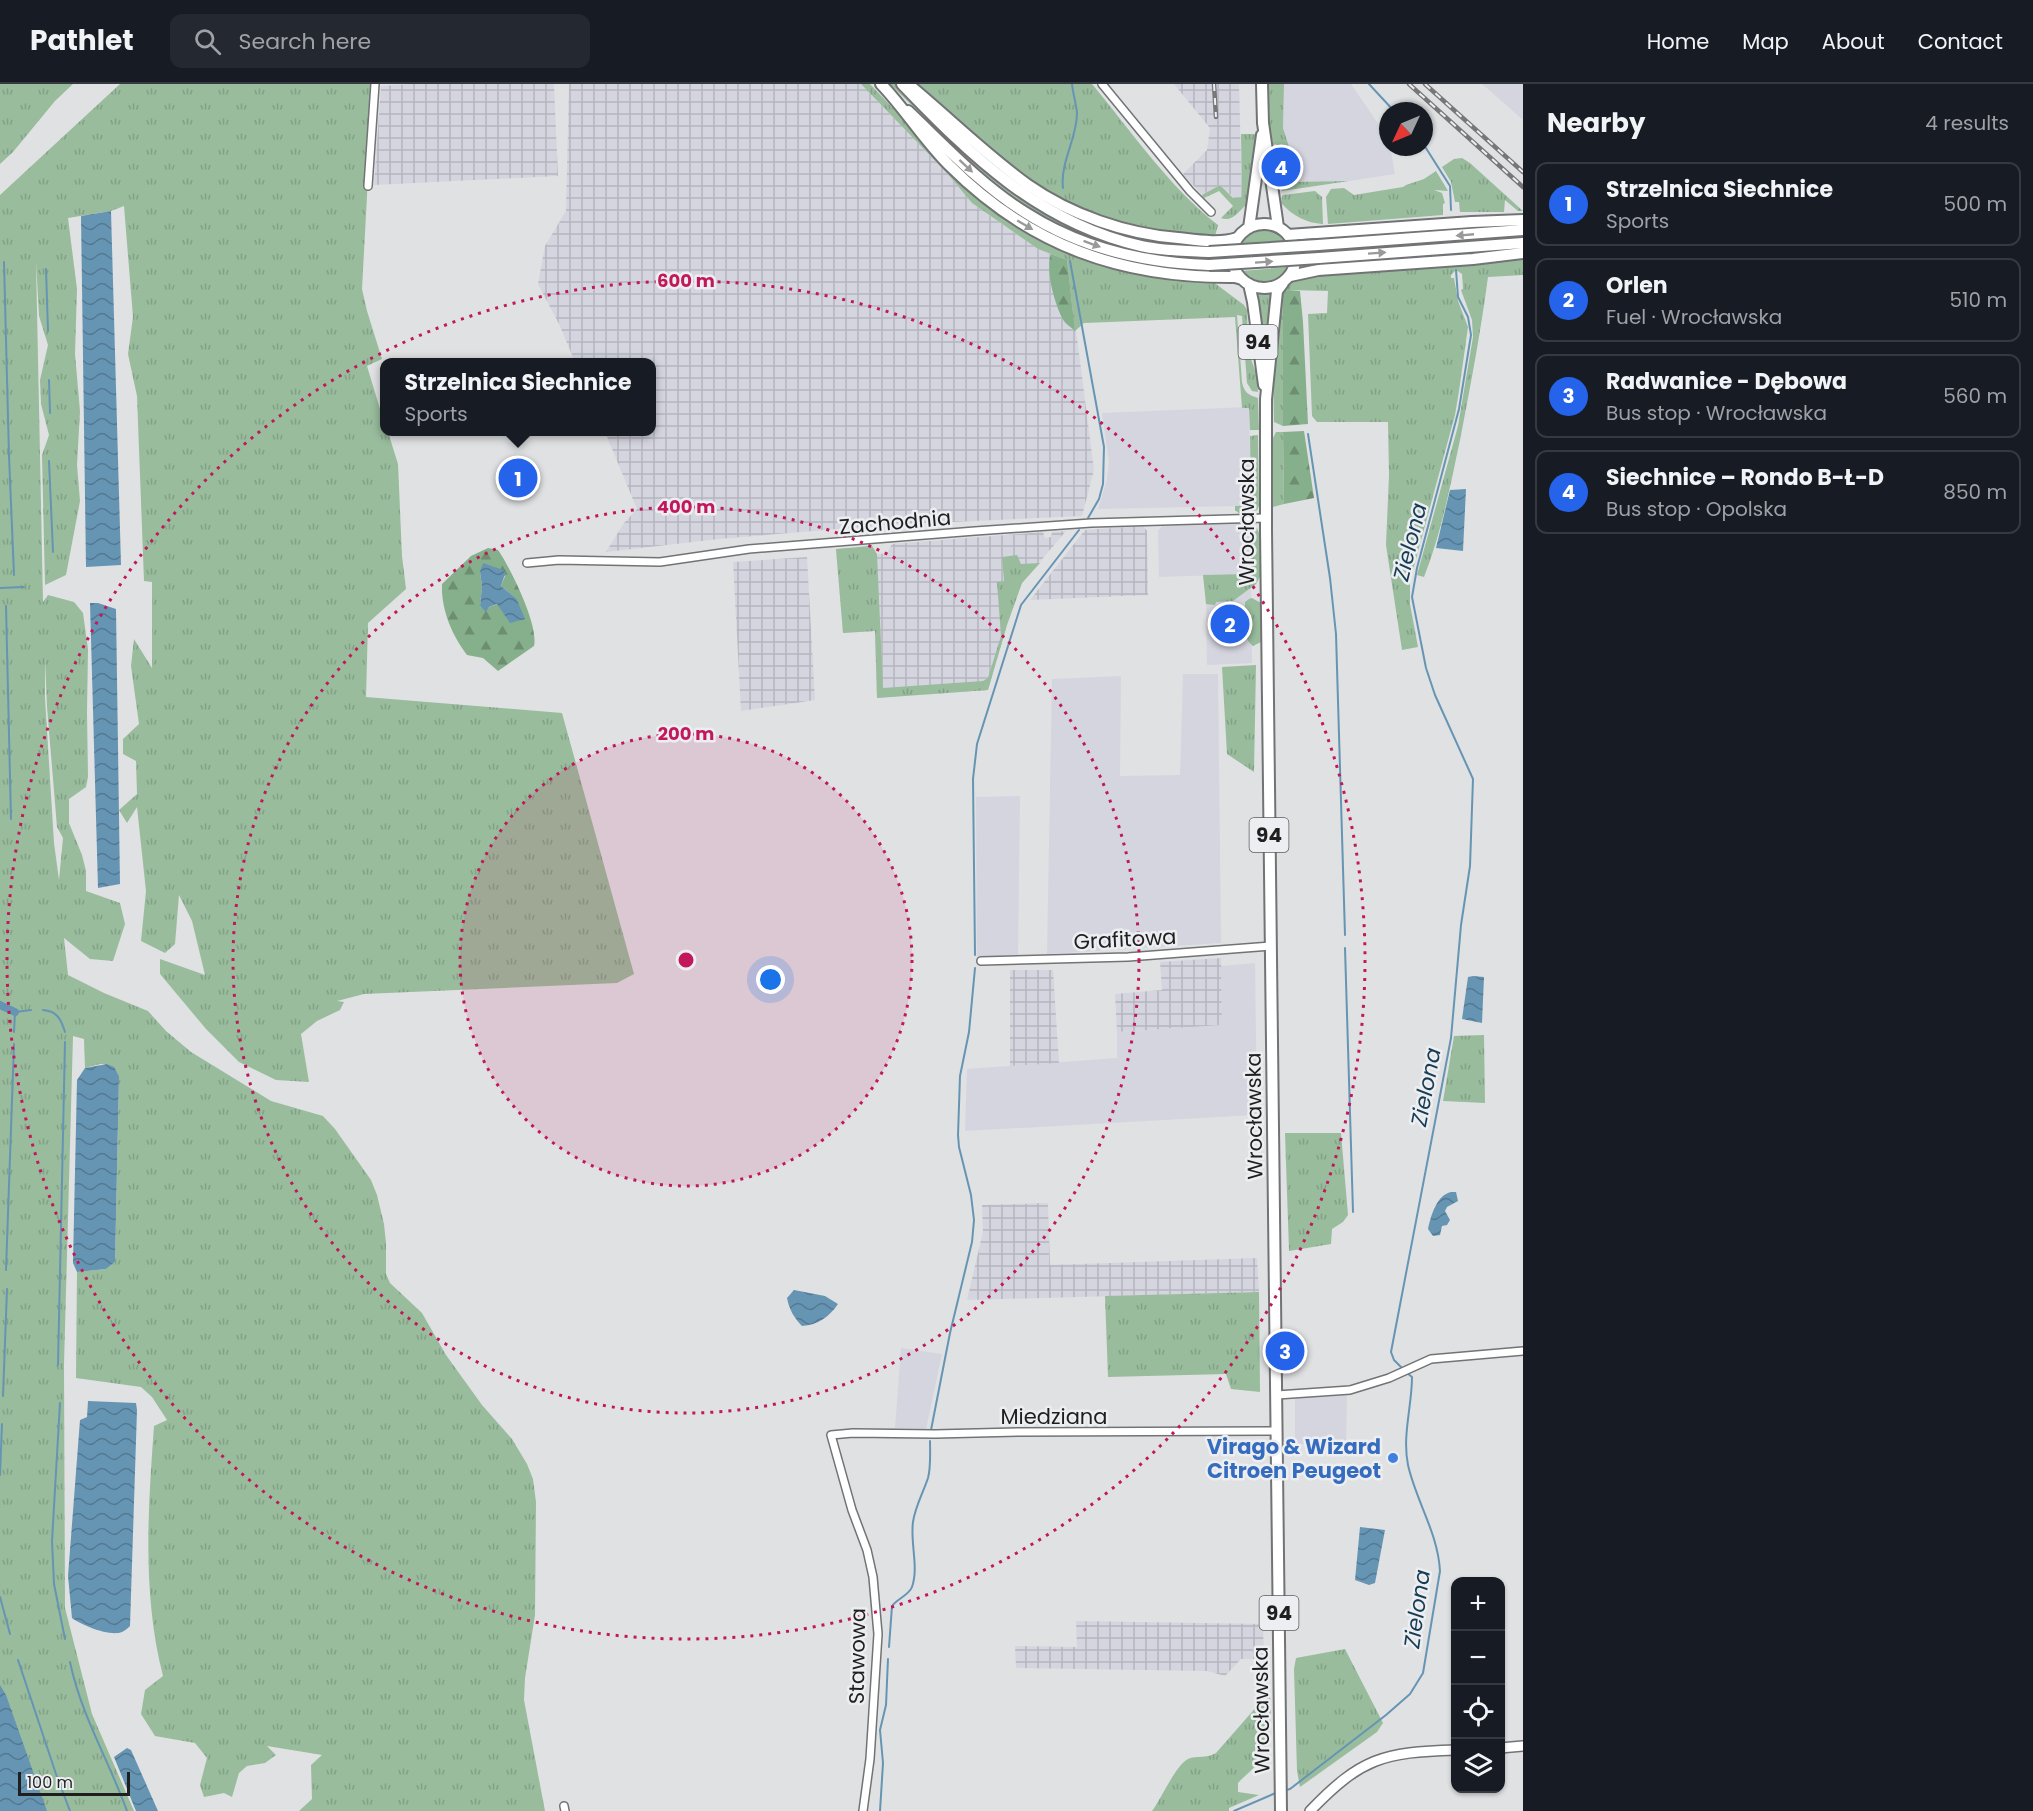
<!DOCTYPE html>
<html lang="en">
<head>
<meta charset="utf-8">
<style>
	:root { --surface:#171b24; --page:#242831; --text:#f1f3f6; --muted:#9ea1a6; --line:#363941; --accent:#2563eb }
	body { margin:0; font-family:Poppins,sans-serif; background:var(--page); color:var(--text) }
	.controls { position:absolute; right:18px; bottom:18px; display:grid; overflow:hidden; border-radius:12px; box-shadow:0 2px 4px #0004 }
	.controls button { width:54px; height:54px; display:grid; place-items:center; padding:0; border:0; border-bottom:2px solid var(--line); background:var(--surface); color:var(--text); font:30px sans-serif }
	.compass { position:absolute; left:1379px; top:18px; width:54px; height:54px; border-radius:50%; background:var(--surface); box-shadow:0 2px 4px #0004; rotate:226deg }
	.scale { position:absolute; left:18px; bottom:15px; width:112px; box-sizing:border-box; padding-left:6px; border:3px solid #1f1f20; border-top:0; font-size:16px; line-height:21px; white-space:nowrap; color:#1f1f20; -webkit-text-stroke:4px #edeef1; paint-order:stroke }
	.you { position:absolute; left:771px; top:896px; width:21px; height:21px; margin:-15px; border:4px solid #fff; border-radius:50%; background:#1a73e8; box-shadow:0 0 0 9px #1a73e833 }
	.badge { display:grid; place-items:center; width:39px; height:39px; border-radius:50%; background:var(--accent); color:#fff; font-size:20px; font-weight:700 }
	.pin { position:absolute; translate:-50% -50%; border:3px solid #fff; box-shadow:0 2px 6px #0006 }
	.popup { position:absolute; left:380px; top:274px; width:276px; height:78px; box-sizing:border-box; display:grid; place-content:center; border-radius:12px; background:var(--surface); filter:drop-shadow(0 2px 4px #0005); font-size:20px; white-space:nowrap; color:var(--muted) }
	.popup b { font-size:22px; color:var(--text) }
	.popup::after { content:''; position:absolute; left:50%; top:100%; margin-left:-12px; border:12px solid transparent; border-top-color:var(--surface) }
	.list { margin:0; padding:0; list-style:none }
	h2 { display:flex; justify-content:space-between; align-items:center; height:78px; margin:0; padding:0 24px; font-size:26px }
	h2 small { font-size:20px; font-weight:400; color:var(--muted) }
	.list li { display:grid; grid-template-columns:39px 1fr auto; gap:18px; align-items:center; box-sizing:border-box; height:84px; margin:0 12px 12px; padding:0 12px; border:2px solid var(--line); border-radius:12px }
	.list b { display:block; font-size:22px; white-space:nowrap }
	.list p { margin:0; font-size:20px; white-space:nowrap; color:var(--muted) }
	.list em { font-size:20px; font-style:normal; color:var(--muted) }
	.icon { flex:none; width:33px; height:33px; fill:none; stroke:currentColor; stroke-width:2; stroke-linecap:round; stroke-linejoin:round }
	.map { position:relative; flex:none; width:1523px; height:1727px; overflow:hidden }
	header { display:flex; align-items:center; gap:36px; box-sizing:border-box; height:84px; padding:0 30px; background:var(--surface); border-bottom:2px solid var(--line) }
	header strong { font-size:28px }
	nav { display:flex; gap:33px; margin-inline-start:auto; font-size:21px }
	.search { width:420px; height:54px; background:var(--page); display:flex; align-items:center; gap:15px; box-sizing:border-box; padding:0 21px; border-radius:12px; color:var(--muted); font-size:22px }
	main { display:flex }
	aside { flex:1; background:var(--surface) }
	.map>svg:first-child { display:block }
</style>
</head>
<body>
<header>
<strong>Pathlet</strong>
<div class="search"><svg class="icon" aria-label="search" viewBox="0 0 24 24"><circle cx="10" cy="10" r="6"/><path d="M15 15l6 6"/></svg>Search here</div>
<nav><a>Home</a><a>Map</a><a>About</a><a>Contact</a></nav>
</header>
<main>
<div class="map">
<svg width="1523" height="1727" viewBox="0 0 1523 1727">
	<defs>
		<pattern id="industrial-grid" width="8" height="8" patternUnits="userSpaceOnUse" patternTransform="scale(1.5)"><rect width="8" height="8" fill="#d4d5df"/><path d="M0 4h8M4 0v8" fill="none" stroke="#b6b6bf"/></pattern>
		<pattern id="grass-tufts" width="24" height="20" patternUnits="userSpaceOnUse" patternTransform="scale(1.5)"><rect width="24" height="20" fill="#99bc9d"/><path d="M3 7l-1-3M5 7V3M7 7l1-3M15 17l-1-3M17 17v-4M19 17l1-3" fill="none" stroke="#83a187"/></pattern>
		<pattern id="forest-firs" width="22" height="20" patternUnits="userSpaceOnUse" patternTransform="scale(1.5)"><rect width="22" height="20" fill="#86af8b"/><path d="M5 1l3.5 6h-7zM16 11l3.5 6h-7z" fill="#6d8e71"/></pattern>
		<pattern id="water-waves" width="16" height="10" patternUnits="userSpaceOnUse" patternTransform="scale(1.5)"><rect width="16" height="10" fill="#6695b4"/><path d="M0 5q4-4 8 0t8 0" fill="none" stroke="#537992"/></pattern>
	</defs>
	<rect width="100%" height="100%" fill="#e0e1e3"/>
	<!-- built -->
	<path fill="#d4d5df" d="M1284,0H1351L1388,54V63H1390L1395,90L1349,97L1292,99L1291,69L1283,44Z
		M1482,0H1523V36L1489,6Z
		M1249,323L1251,416H1245L1239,422L1098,425L1107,396L1109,378L1102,329Z
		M1251,439V490L1159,493L1158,447L1162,442Z
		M1251,505L1252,579L1207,581L1206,510Z
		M1183,590H1218L1221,859L1047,870L1052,595L1121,592L1120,692L1180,691Z
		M1020,712L1018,871L977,873L976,713Z
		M1255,879L1257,1029L1254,1031L965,1047L967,985L1117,974V948L1222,941L1221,882Z
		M901,1264L942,1270L926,1345L895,1344Z
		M1347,1311L1346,1360H1295V1315Z"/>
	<!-- industrial -->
	<path fill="url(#industrial-grid)" d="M411,0H554L558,92L374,101L381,2Z
		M569,0H861L946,88L972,119L1038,165L1067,176L1094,386L1082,432L885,441L719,455L606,468L624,439L637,425L605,348H652V278H575L559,240L538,200L545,162L566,127Z
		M1174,0H1239L1242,113L1234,114L1220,101L1202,111L1183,90L1207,66L1210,44Z
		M1143,442L1147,447L1148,511L1030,516L1085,446Z
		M1066,447L1022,499L1007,541L988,606L877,614L875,547L843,549L836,465L872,462L877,470H880L887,469L892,460L1043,448L1045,454L1051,453L1052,448Z
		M807,473L815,616L741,627L733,478Z
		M1221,874L1222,941L1117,948L1115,910L1162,906L1160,878Z
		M1010,886H1053L1059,979L1010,982Z
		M1048,1119L1050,1181L1257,1174L1259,1208L967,1216L983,1148L982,1121Z
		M1076,1537L1263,1540L1264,1575H1241L1225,1592L1207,1587L1016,1584L1015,1562L1077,1563Z"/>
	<!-- grass -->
	<path fill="url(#grass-tufts)" fill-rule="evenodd" d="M0,0H73L55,17L13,68L0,80Z
		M120,0H373L362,205L367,227L382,275L367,282L384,338V348H388L398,380L402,472L406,505L368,539L366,613L562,629L634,890L617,899L364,910L337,917L344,918L340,926L317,937L301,950L309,998L276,996L239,978L206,945L160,890V875L205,891L192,837L179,811L175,860L165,869L141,857L146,807L137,723L127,739L119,726L137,710L136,677L123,670V655L139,640L131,582L134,555L152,584V498L144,497L137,312L128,270L133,233L124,122L111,127L68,134L77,205L75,270L80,327L77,381L80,417L66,491L45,501L42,371L49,351L41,320L40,296L48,261L39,232L36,177L43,518L48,511L74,518L83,529L88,565L87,629L88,693L86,703L69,715V739L82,771L86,787V807L120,819L125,840L113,877L90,875L64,854L68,891L104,909L148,927L166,947L191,968L271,1017L323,1032L335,1045L371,1096L377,1111L384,1140L386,1159V1190L390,1199L422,1229L446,1271L482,1321L512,1355L527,1380L533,1395L536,1418L535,1531L525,1594L524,1616L545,1727H299L312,1715L311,1681L322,1671L267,1662L276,1671L265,1679L247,1682L239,1689L232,1713L224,1709L204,1713L200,1701L207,1674L195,1659L155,1652L141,1630L145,1606L163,1592C142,1510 148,1425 154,1342L167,1336L152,1313L141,1303L76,1294L77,1188L106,1185L115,1178L119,992C109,975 102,980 85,984L84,955L73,952L64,1281L65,1524L92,1630L134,1727H0V111ZM45,574L47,623L57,743L63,754L59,796L54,759L45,614Z
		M861,0H870L965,100L1074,171L1117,186L1175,196L1215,197L1216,200L1244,221L1247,226L1248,267L1256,289L1258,308L1252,307L1247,299L1242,232L1237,231L1242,298C1244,308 1248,311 1258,314L1259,346H1250L1249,324H1242L1235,233L1084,239L1075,247L1067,176L1038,165L972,119L946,88Z
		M890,0H895C932,37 969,79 1012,109C1048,135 1089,153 1132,164C1156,170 1184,170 1209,172V176C1177,174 1145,172 1114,163C1019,135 959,67 890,0Z
		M915,0H1092C1132,48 1169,103 1218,141L1215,152L1171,151L1094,132L1071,121L1031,98L1007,79Z
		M1268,0H1284L1283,44L1291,69L1292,98L1349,97L1282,107V85L1276,60L1273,61L1270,44Z
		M1241,50H1256L1249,120H1247C1240,126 1232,139 1221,134L1233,122L1219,107L1204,114L1202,111L1220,101L1233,114L1242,113Z
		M1462,74L1470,79L1523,127H1518L1505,116L1504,128H1460L1459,118H1455L1451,98L1442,83L1454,75Z
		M1436,87L1448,107L1434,106L1442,109L1445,119L1443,120V131L1328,140L1326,113L1331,105L1344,104L1354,111L1403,103L1406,101L1424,95Z
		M1315,107L1322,113L1323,140C1306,139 1293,132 1281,119L1282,112L1283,111Z
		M1523,151V154L1319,170L1318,166Z
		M1523,173V191L1488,193C1481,246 1471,299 1461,351C1451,399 1442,447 1424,493L1417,491L1458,342L1473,253L1472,236L1461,206L1463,205L1462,190L1456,186L1451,191V194H1454L1458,217L1468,243L1459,307L1455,331L1410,497V520L1418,563L1402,566L1386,461L1389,391L1388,338H1317L1312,332L1308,230L1327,229L1328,207L1288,206L1283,274V342L1274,338L1273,294L1282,206L1294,195L1307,191Z
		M1258,208L1272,209L1265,278Z
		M1276,348H1283L1284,420L1273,423V354Z
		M1258,351L1259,422L1257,426L1248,430H1240L1235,426V422H1239L1245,416L1251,415L1250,352Z
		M1251,439L1257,444L1260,451V493L1256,500L1233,517L1216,518L1215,521L1206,520L1203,491L1251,490Z
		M872,462L877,470L883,604L983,597L988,594L1001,552L997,498L1004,497L1002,473L1017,471L1021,480L1040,479L1022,499L1007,541L988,606L877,614L875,547L843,549L836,465Z
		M1252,514L1261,519V558L1253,562C1244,555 1245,546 1245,535H1250V532L1245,531V518L1249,515Z
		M1256,581L1254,688L1227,670L1222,583Z
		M1484,951L1485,1019L1443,1017L1454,952Z
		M1285,1049H1341L1348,1131L1343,1138L1332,1145L1331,1160L1289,1167Z
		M1259,1208L1260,1308L1231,1305L1226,1290L1108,1293L1105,1212Z
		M1345,1565L1383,1639L1377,1648L1300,1703L1297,1687L1294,1585L1296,1574Z
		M1265,1613H1270C1272,1634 1270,1660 1258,1679C1253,1686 1244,1692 1238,1699V1708L1259,1711L1229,1724V1727H1152C1162,1714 1175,1682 1188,1675C1197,1671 1206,1675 1216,1669Z"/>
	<!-- forest -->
	<path fill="url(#forest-firs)" fill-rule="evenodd" d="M1051,170L1067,176L1075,247C1072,244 1066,240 1064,237C1055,222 1045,186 1051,170Z
		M1288,206L1300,207L1303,238L1308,340L1283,342V209Z
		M1304,347L1314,414L1284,420L1283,348Z
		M488,464L498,466C510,483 539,541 534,562L498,587L483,574L467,571C452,551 441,526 442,500L471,472ZM480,488L505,492L501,502L516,514L489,523L486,527L480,522L482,502Z"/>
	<!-- garden -->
	<path fill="#99bc9d" d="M1263,145L1277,148L1286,157L1241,160L1248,151Z
		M1288,183C1277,201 1256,203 1242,187Z"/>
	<!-- water -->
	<path fill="url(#water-waves)" d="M111,127L121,481L86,483L81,132Z
		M1466,405L1463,467L1436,464L1450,406Z
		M483,479L506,487L501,502L516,514L525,535L510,539L497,520L489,523L486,528L480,522L482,502L480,488Z
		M90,519H98L116,525L120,800L98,804Z
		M1473,892L1484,893L1482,939L1462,935L1468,893Z
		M107,980L114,983L119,992L115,1178L106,1185L77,1188L73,1179L77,996L85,984Z
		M1451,1108H1456L1458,1117L1447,1123L1445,1127L1450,1136L1447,1141L1442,1142L1440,1151L1433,1152L1428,1145C1431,1131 1437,1111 1451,1108Z
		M794,1206L825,1212L838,1220C829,1233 818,1241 802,1242C794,1234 789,1225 787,1214Z
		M88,1317L136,1319L137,1326L130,1542C128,1544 126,1546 122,1548C110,1553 81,1541 72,1534L68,1492L80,1336L87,1333Z
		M1360,1443L1385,1446L1375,1499L1369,1501L1355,1496Z
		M0,1601L6,1611L47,1727H0Z
		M127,1664L131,1666L158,1727H136L114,1673Z"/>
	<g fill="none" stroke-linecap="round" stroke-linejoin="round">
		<!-- stream -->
		<path stroke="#6695b4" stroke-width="2" d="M1369,0L1394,27
			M1424,61L1450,102L1451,126
			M1063,104C1060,78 1077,55 1077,29C1076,19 1073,10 1072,0
			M1070,177L1104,363L1103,400L1099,415L1088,434
			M4,178L9,372L14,491
			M46,185L48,247
			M49,296L50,329
			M1308,350L1330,494L1336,550L1345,851
			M49,377L53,468
			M0,504L24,503
			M6,522L11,735
			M1345,864L1353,1128
			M975,871L973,695L977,660L1021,521L1079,446
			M43,926C57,927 61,935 65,948
			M14,948L15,928L31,926
			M6,1186L14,960
			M58,1281L65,958
			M1403,1285L1394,1276L1391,1268L1451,954L1461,841L1470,782L1473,695L1435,611L1426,584L1412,513L1417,484L1459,325L1471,251L1468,233L1458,213L1456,186
			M3,1312L7,1205
			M60,1319L52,1457L54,1500L65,1555
			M931,1346L950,1249L972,1158L974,1136L971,1111L959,1063L958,1051L960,992L969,948L975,884
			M0,1391L2,1340
			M0,1513L10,1550
			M889,1563L892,1522C897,1515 909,1511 912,1503C919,1483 910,1459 913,1438C915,1423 923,1409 928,1394C931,1383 930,1369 930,1357
			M18,1576L56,1690L70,1727
			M70,1578C81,1631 109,1677 127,1727
			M1283,1707L1290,1705L1386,1631L1410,1610L1423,1589L1440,1487C1438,1449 1416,1417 1408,1381C1402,1352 1412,1322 1412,1293L1407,1289
			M880,1727L883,1679L880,1646L886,1621L888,1575
			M1234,1727L1278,1708"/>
		<!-- canal -->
		<path stroke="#6695b4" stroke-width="8" d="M0,921L15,928"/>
		<defs>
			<path id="minor" d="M1102,0L1190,107L1211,128
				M368,102L375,0
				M527,479L559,476L660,478L749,465L975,447L1091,439L1266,434
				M981,877L1128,873L1271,862
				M1277,1311L1350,1306L1389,1294L1431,1275L1523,1267
				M564,1722L565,1727
				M863,1727L870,1675L878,1550L873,1493L867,1466L852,1426L831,1351L853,1349L935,1350L1019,1348L1277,1347"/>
			<path id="tertiary" d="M1500,1664L1523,1662
				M1310,1727C1361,1674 1383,1668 1456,1666"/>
			<path id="secondary" d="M902,0C971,72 1040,139 1141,162C1163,167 1186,167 1209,168
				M908,27C946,63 982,102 1026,129C1081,164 1145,179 1209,181
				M1288,151L1472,138L1523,136
				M1318,161L1523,146
				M1319,174L1523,159
				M1290,192L1318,186L1473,175L1523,169"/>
			<path id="primary" d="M881,0C905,25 924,56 949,81C1030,162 1121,194 1235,193L1242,195
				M908,0C948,33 986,71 1028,101C1071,131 1126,150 1178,154C1196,156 1220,160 1237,154
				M1262,0L1263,39L1278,143
				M1232 172a32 32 0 1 1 64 0a32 32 0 1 1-64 0Z
				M1249,144L1262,51
				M1249,200L1253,218L1264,301
				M1281,1727L1266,446V315L1277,207L1283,199"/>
		</defs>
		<!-- minor casing -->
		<use href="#minor" stroke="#727375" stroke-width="10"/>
		<!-- tertiary casing -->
		<use href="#tertiary" stroke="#727375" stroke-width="12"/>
		<!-- secondary casing -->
		<use href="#secondary" stroke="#727375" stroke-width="14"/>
		<!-- primary casing -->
		<use href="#primary" stroke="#727375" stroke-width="14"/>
		<!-- minor -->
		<use href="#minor" stroke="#fff" stroke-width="7"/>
		<!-- tertiary -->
		<use href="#tertiary" stroke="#fff" stroke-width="9"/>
		<!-- secondary -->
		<use href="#secondary" stroke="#fff" stroke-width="10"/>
		<!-- primary -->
		<use href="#primary" stroke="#fff" stroke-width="10"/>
		<defs>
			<path id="rail" d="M1214,0L1216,33
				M1409,0L1523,103
				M1425,0L1523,88"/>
		</defs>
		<!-- rail casing -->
		<use href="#rail" stroke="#777779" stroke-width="4.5"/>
		<!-- rail -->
		<use href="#rail" stroke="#edeef1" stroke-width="2" stroke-dasharray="7" stroke-linecap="butt"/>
		<defs>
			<path id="secondary-bridge" d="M1209,168L1318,161
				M1209,181L1319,174"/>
		</defs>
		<!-- secondary-bridge casing -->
		<use href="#secondary-bridge" stroke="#727375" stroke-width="14" stroke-linecap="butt"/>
		<!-- secondary-bridge -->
		<use href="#secondary-bridge" stroke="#fff" stroke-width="10"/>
	</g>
	<!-- one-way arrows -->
	<defs><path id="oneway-solid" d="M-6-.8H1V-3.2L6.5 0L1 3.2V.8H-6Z" transform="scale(1.5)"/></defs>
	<g fill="#9a9a9b">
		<use href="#oneway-solid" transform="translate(966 82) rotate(43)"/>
		<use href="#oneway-solid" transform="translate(1025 141) rotate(30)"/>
		<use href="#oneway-solid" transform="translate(1465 151) rotate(175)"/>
		<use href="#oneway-solid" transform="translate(1092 160) rotate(20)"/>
		<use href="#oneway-solid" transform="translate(1377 169) rotate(-4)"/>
		<use href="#oneway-solid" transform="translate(1264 178) rotate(-4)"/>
	</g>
	<!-- distance rings -->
	<circle cx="686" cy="876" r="226" fill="#c2185b" fill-opacity=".12"/>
	<g fill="none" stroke="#c2185b" stroke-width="3" stroke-dasharray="3 6">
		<circle cx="686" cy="876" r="226"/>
		<circle cx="686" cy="876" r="453"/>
		<circle cx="686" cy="876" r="679"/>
	</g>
	<!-- markers -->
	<circle fill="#3f7fe0" stroke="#edeef1" stroke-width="2" cx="1393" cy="1374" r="6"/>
	<g text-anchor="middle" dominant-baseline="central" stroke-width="5" stroke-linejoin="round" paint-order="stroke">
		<!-- shield labels -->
		<g fill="#edeef1" stroke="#5d5d5f" stroke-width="1.5">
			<rect x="1238.5" y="241" width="39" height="34" rx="4.5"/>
			<rect x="1249.5" y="734" width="39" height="34" rx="4.5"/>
			<rect x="1259.5" y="1512" width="39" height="34" rx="4.5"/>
		</g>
		<g font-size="20" font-weight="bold" fill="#1f1f20">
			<text x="1258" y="258">94</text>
			<text x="1269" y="751">94</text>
			<text x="1279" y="1529">94</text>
		</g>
		<!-- street labels -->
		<g font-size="21" fill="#1f1f20" stroke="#edeef1">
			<text transform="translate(895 438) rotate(-5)">Zachodnia</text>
			<text transform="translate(1246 438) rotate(-90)">Wrocławska</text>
			<text transform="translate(1125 855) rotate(-3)">Grafitowa</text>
			<text transform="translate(1254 1032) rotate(-91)">Wrocławska</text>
			<text x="1054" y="1332">Miedziana</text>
			<text transform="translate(857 1572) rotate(-89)">Stawowa</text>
			<text transform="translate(1261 1626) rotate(-91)">Wrocławska</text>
		</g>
		<!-- shop labels -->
		<g font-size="21" font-weight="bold" fill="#366cbe" stroke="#edeef1" text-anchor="end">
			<text x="1381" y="1362">Virago &amp; Wizard<tspan x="1381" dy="24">Citroen Peugeot</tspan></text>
		</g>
		<!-- water labels -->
		<g font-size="22" font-style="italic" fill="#163c53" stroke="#edeef1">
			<text transform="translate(1410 458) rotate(-76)">Zielona</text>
			<text transform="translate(1426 1003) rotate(-79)">Zielona</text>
			<text transform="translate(1417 1525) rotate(-82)">Zielona</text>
		</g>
	</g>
	<circle cx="686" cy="876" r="9" fill="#c2185b" stroke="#edeef1" stroke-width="3"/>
	<g font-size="18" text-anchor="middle" font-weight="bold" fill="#c2185b" stroke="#edeef1" stroke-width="5" stroke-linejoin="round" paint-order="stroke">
		<text x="686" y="203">600 m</text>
		<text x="686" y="429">400 m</text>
		<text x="686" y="656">200 m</text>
	</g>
</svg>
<div class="controls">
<button>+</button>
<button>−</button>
<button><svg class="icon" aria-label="locate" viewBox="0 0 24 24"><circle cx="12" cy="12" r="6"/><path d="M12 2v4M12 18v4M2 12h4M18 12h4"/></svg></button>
<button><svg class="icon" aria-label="layers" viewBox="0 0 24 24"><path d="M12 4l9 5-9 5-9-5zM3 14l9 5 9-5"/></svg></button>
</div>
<svg class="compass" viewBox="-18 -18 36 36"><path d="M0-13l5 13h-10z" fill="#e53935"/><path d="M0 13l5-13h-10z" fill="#9ea1a6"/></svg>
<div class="scale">100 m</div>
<div class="you"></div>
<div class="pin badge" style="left:518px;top:394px">1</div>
<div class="popup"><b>Strzelnica Siechnice</b>Sports</div>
<div class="pin badge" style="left:1230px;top:540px">2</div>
<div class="pin badge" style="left:1285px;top:1267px">3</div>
<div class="pin badge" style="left:1281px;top:83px">4</div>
</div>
<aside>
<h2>Nearby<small>4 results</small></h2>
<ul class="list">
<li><span class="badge">1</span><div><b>Strzelnica Siechnice</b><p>Sports</p></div><em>500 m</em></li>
<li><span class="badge">2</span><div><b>Orlen</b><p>Fuel · Wrocławska</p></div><em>510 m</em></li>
<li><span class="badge">3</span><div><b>Radwanice - Dębowa</b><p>Bus stop · Wrocławska</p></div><em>560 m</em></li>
<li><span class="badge">4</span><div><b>Siechnice – Rondo B-Ł-D</b><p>Bus stop · Opolska</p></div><em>850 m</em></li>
</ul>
</aside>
</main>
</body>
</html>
